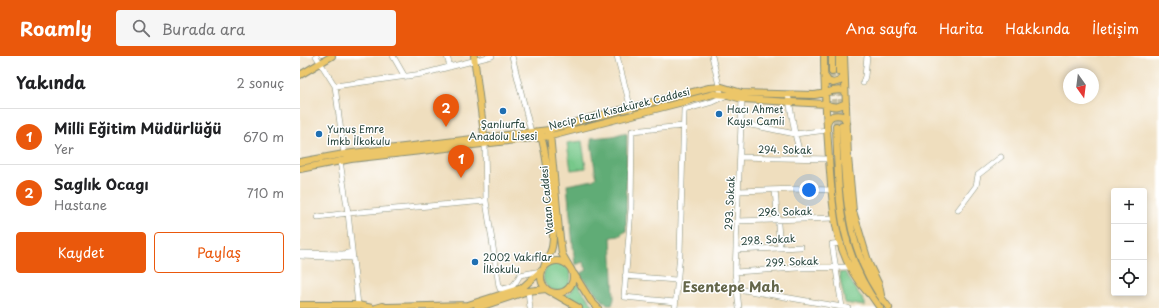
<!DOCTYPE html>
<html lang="tr">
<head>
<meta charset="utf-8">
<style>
	:root { --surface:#fff; --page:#f6f6f6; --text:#202124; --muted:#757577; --line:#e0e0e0; --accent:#ea580c }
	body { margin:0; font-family:"Playpen Sans",sans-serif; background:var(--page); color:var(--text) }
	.controls { position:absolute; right:12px; bottom:12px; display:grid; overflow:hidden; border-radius:4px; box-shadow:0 2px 6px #0003 }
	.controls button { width:36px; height:36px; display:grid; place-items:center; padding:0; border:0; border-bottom:1px solid var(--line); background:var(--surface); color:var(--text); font:20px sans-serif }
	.compass { position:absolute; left:763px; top:12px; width:36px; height:36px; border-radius:50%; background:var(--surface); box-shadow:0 2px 6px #0003; rotate:166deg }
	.you { position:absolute; left:509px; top:134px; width:14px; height:14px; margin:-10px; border:3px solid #fff; border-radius:50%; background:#1a73e8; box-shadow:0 0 0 6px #1a73e833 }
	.badge { display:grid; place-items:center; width:26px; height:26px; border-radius:50%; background:var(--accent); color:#fff; font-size:13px; font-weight:700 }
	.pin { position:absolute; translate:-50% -33px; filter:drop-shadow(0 1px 2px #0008) }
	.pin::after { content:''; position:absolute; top:21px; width:14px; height:12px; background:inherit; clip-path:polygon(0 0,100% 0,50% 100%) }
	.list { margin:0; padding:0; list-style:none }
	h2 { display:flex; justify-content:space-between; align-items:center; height:52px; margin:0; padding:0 16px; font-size:17px }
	h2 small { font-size:13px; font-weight:400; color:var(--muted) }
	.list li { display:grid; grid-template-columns:26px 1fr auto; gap:12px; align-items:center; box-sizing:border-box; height:56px; padding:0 16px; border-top:1px solid var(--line) }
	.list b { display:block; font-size:15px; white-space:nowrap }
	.list p { margin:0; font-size:13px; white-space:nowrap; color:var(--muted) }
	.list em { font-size:13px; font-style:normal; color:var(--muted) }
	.actions { display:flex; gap:8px; padding:12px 16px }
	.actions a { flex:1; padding:9px 0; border:1px solid var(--accent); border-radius:4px; text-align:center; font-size:14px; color:var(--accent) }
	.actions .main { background:var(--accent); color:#fff }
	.icon { flex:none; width:22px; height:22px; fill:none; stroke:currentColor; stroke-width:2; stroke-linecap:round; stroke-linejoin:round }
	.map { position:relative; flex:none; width:859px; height:252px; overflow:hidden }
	header { display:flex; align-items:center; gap:24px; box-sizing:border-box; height:56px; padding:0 20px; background:var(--accent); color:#fff }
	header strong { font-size:19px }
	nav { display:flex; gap:22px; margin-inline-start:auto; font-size:14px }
	.search { width:280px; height:36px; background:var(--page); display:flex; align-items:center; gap:10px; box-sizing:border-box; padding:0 14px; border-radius:4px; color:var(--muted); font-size:15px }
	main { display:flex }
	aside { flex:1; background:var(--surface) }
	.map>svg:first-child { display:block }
</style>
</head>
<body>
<header>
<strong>Roamly</strong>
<div class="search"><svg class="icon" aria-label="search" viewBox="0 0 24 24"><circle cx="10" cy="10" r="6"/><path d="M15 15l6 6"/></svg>Burada ara</div>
<nav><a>Ana sayfa</a><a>Harita</a><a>Hakkında</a><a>İletişim</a></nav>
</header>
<main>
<aside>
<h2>Yakında<small>2 sonuç</small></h2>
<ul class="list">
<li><span class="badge">1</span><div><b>Milli Eğitim Müdürlüğü</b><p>Yer</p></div><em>670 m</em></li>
<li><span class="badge">2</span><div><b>Saglık Ocagı</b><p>Hastane</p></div><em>710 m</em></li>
</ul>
<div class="actions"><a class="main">Kaydet</a><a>Paylaş</a></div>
</aside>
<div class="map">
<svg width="859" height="252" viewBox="0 0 859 252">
	<rect width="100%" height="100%" fill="#fff"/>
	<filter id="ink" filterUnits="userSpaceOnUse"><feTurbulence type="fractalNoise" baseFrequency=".025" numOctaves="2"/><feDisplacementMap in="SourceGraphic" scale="8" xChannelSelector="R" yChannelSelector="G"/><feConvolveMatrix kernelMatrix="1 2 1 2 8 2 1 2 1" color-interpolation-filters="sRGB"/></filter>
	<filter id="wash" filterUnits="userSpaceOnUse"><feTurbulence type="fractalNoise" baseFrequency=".012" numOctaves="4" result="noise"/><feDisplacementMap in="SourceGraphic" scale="16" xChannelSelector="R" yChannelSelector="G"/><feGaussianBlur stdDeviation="0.9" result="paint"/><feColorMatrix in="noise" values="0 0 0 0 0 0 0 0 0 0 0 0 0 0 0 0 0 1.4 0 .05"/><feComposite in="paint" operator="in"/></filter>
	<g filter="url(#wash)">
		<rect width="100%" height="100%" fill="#efdebe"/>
		<!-- green -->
		<path fill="#77c88a" stroke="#4b825f" d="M282,85L286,112L271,114L267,87Z
			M243 221a14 14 0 1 1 28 0a14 14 0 1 1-28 0Z
			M545,216L565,247V250L545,247L539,217Z
			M276,226L295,252H283L263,241L271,236Z"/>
		<!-- forest -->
		<path fill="#61ac76" stroke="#407455" d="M323,77L327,78L326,175L319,180L311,181L314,243L312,249H307L281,221L280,218L287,214L283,206L275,209L267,129L293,124L296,121L291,85L292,82L313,80Z"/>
	</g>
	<g filter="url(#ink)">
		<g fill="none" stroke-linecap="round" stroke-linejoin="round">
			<!-- major-tunnel -->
			<path stroke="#c5bea2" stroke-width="6" stroke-dasharray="6 3" stroke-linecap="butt" d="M532,16L536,70
				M539,16L542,69"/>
			<defs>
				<path id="minor" d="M16,0L35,30L44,98
					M93,0L105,21
					M147,0L150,11
					M212,0L231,76
					M317,0L331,53
					M412,0L421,38
					M563,27L565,20L567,0
					M35,30L122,18L192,0
					M488,38L495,78L501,102
					M441,67L495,78L527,74
					M185,88L186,145L199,230L200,233C214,232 214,229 220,219L241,215
					M440,101L529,103
					M40,105L48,157L58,249
					M475,134L480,192
					M438,135L497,133L532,134
					M658,154L676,130L678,119L701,101
					M18,161L48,157L186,145
					M437,165L534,162
					M541,187L532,188L542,251
					M436,194L501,191
					M0,197L43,198L52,196
					M0,200L53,202
					M435,216L498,212L549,211
					M325,220L376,224
					M438,233L548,252
					M228,235L230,252
					M375,246L324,241L331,153L332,75L383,70
					M375,252L380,197L384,54L412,46L427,39
					M439,252L435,216L442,43"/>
				<path id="major" d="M174,0L185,86
					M524,0C524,34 527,69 529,103C533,152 533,199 568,237
					M532,0V16
					M544,0L548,101L553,155L569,208L579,229L582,244
					M539,16V0
					M0,19L32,0
					M524,19L528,25L533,27L540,25L544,19
					M527,68C529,59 535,58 543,60L547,67
					M542,69C546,136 544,196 589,252
					M536,70C539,139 536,194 580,252
					M240,77C247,97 256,171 252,191C251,197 246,204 244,211
					M250,78L259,174L262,198L269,210
					M0,106L44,98L249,74L282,64L409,32L422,31L442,37L514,39C525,38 534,32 545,35
					M0,113L51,103L251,80L414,38L428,39L442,43L526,48C534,52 538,51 546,47
					M241 221a16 16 0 1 1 32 0a16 16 0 1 1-32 0Z
					M274,218L291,245L298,252
					M253,237L279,252
					M0,249H58L72,252
					M87,251L168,249L222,232L241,215
					M76,252L83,250L88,252
					M177,252L228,235L246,233"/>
			</defs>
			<!-- minor casing -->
			<use href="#minor" stroke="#878e79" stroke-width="6"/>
			<!-- major casing -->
			<use href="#major" stroke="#878e79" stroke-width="8"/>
			<!-- minor -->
			<use href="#minor" stroke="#fff" stroke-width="5"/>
			<!-- major -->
			<use href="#major" stroke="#ecc669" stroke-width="6"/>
		</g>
	</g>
	<!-- markers -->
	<g fill="#1f6fb2" stroke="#fff" stroke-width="1.5">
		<circle cx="203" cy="55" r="4"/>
		<circle cx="419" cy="58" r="4"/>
		<circle cx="19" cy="78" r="4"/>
		<circle cx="175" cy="206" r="4"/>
	</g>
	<g text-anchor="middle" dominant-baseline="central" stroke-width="3" stroke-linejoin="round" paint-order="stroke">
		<!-- street labels -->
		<g font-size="10" fill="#1f3d34" stroke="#fff">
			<text transform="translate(319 52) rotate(-14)">Necip Fazıl Kısakürek Caddesi</text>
			<text transform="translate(485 93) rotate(1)">294. Sokak</text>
			<text transform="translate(246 144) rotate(-95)">Vatan Caddesi</text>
			<text transform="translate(429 147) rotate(-87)">293. Sokak</text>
			<text transform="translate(485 155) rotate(-1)">296. Sokak</text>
			<text transform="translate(468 183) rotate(-3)">298. Sokak</text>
			<text transform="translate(492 205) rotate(-2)">299. Sokak</text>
		</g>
		<!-- poi labels -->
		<g font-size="10" fill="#1f3d34" stroke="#fff" text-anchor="start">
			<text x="427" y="52">Hacı Ahmet<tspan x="427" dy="12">Kaysı Camii</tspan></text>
			<text x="203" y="67" text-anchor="middle">Şanlıurfa<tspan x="203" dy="12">Anadolu Lisesi</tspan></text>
			<text x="27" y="72">Yunus Emre<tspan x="27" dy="12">İmkb İlkokulu</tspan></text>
			<text x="183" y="200">2002 Vakıflar<tspan x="183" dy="12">İlkokulu</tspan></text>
		</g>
		<!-- district labels -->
		<g font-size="14" font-weight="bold" fill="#64664a" stroke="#fff">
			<text x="433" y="230">Esentepe Mah.</text>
		</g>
	</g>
</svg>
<div class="controls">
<button>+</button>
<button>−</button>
<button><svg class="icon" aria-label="locate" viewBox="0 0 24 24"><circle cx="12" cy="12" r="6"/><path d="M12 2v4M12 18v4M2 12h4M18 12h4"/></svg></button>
</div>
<svg class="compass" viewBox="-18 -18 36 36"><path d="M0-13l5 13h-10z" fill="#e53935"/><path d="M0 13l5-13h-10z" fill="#757577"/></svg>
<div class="you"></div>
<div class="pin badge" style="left:161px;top:122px">1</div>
<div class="pin badge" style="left:146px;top:71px">2</div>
</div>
</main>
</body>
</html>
